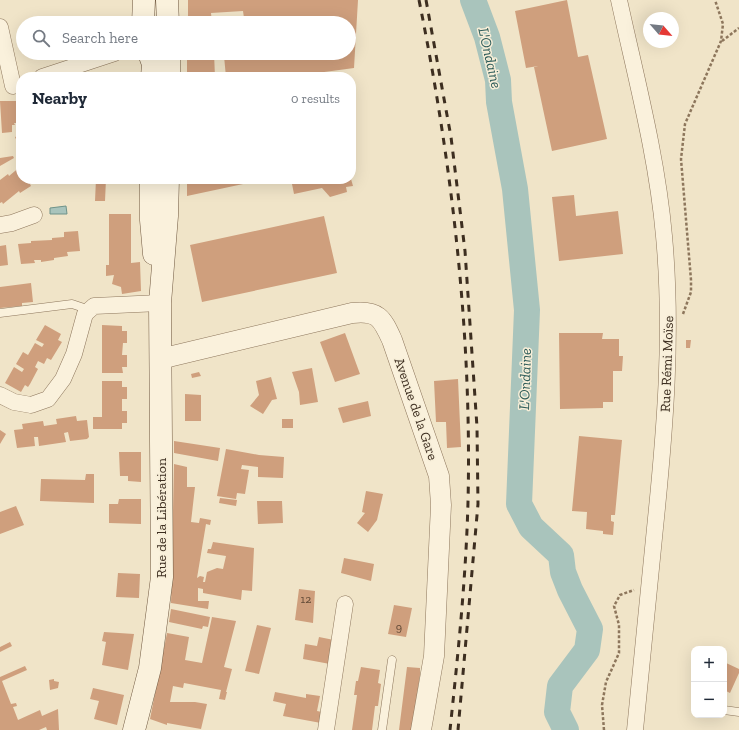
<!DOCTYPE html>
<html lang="en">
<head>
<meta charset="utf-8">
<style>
	:root { --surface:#fff; --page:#f6f6f7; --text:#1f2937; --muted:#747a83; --line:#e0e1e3 }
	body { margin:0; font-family:"Zilla Slab",serif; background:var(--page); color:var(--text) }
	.controls { position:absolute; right:12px; bottom:12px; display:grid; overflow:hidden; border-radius:8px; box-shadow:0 4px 16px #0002 }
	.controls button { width:36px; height:36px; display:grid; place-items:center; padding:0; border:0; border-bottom:1px solid var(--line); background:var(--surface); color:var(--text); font:20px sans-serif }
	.compass { position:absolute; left:643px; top:12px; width:36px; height:36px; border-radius:50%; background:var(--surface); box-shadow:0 4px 16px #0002; rotate:118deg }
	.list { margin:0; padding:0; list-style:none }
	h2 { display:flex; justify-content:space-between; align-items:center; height:52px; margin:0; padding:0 16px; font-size:17px }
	h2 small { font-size:13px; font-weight:400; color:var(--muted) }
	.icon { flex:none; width:22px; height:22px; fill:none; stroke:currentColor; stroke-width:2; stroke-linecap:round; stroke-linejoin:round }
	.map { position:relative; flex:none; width:739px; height:730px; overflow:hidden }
	.search { position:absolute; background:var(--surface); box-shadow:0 4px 16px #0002; left:16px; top:16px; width:340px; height:44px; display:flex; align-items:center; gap:10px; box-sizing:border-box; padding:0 14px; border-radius:22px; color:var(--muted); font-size:15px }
	.panel { position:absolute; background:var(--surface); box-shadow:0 4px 16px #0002; left:16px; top:72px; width:340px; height:112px; border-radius:16px }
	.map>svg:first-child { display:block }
</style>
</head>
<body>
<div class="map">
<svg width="739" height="730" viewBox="0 0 739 730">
	<rect width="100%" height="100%" fill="#f0e4c8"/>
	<!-- water -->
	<path fill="#a9c4bc" stroke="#6f938a" d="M66,206L67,214H50V208Z"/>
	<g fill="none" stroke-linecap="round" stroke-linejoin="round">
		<!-- river -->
		<path stroke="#a9c4bc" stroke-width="26" d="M473,0L487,37L498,80L499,102L515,189L527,310L519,504L531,527L561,555L563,572L570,590L590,629L587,650L560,686L557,712L566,730"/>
	</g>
	<!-- building -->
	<path fill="#cf9f7d" d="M188,0H358L354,68L287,77H226L224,56L280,53H349V23H278V16L244,18L243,11L211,13L212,23H188Z
		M567,0L578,57L588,55L607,139L552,151L534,67L538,66L526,68L515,11Z
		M187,53H214L215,77H187Z
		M140,75V77H109V76Z
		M0,101H21V123H14L15,125H12V132L2,133Z
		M21,135V147L20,148L15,137Z
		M13,156L14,158L0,166V158Z
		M21,166V179H37L30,184L31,186L20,193L19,191L3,204L2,202L0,203V180L8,174L9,176Z
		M96,179H106L105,201H95Z
		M130,179H141V182H130Z
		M187,179H262V180L187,196Z
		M291,179H351L353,186L346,187L347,192L330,197L322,188L294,194Z
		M574,195L576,216L618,211L623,254L559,261L552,197Z
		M109,214H131V263L140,262L141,291L122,294L121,287L112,284L114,275L106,276V265H109Z
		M324,216L337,273L202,302L190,245Z
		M78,231L80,251L67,252L68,256L54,258V260L41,262V260H34L35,263L21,264L18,244L31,243V241L52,240V238L64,237V232Z
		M6,245L8,265L0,266V246Z
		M31,283L33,302L22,303V306L0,308V287Z
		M45,325L61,334L58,340L62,342L51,360L47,358L44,364L38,361L35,367L38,369L30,384L28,387L25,385L21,392L5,383L14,367L22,372L24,369L16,364L23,352L28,355L35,343L42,347L44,344L36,340Z
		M102,325L122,326V331H127V343H123L122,355H127V367H122L123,373H102Z
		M345,333L360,374L335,382L320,342Z
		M559,333H603L602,339H619V356H623L622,371H613V402H603V408L560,409Z
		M686,340H691L690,348H686Z
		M312,368L318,402L300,405L299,392L292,372Z
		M199,372L201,376L192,378L191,374Z
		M271,377L277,399L272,400L263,414L250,406L259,395L256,381Z
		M458,379L461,447L447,448L446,422H436L434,381Z
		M102,381H122V387H127V399H122V411H127V423H122V429H93V417H102Z
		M185,394L201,395V421H185Z
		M368,401L371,416L343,423L338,408Z
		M76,416L77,421L87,420L89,437L87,439L70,441L68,432L64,433L66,442L39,446L38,437H34L35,446L17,448L14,430L23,429L22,424L43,421L44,426L57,424L56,419Z
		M282,419H293V428H282Z
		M0,430L6,434L0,444Z
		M579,436L622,440L615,515H611V521L614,522L613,535L603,534V531L586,529L587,512L572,511Z
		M174,441L220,448L218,461L174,453Z
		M226,449L259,455L284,457L283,478L258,477V467L242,465L241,469L249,470L245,494L237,493L236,499L217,496Z
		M119,452H141V482L128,481V476H120Z
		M174,464L187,467V487H195L191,522L199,523L200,518L211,520L210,525L206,524L197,578L200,576L204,577L203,582H205L207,572L217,568L223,569L226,556L207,553L208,549H211L213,542L254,548L252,591L242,590L241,600L203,593V589L198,588V601H209L208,609L171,603Z
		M86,474H94V503L40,501L41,479L85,480Z
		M366,491L383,494L377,520L368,532L357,523L365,513L362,512Z
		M220,498L237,500L236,506L219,503Z
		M119,499H141V524L109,523V504H118Z
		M257,501H282L283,523L258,524Z
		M16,506L24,525L0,534V512Z
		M344,558L374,564L371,581L341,573Z
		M118,573L140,574L139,598L116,597Z
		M299,589L315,591L313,623L295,620Z
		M394,605L412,608L406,637L388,634Z
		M171,609L210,617L208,627L203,626L202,629L169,622Z
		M212,617L236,621L224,667L232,669L226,692H227L225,700L219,699L221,690L184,683L183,688L173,686L170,702H195L207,704L201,729L167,723V725L150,719L167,633L189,637L185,660L202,663Z
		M257,625L271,628L259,674L245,671Z
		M104,632L134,634L128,670L102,665L106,642L102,641Z
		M319,637L334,640L330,664L303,659L305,644L317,646Z
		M10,642L12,646L0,652V647Z
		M724,662L739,669V673L730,693L724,690Z
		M25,666L27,670L2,681L11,704L16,703L17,706L13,707L18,720L40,710L42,716L58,709L59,730H47L46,727L39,730H0V677Z
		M361,667L380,670L378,683L381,684L378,706H375L372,730H352L357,695H354L356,681H358Z
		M407,667L420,668V675L412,730H399Z
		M54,679V681L59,682L58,688L50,690L49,680Z
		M93,688L124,695L117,725L94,719L99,701L90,699Z
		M275,692L306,698V694L320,696L317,711L322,712L321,723L283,716L286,704L273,701Z"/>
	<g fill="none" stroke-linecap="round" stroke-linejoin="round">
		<defs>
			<path id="service" d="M0,313L72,304L90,310
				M724,710L739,712
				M382,730L392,660"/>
			<path id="minor" d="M619,0C636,78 657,156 664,236C673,334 665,430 655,528C648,595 642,663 635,730
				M0,27L13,86
				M42,77L115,53
				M0,225L12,223L34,215
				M0,395L14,402L31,405L48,399L63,379L74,354L85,314L94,306L160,303
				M326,730L345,604"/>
			<path id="tertiary" d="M160,359L352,313C378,310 382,318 392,340L439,476L441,505L434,656L421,730"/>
			<path id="secondary" d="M167,0L168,23
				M143,23L144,0
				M149,53L153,64L152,77
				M169,77V53
				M151,179V220L154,254
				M134,730L150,668L162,577L160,303L167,216L168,179"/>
		</defs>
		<!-- service casing -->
		<use href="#service" stroke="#8d765c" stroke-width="9"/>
		<!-- minor casing -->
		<use href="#minor" stroke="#8d765c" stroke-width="17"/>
		<!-- tertiary casing -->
		<use href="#tertiary" stroke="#8d765c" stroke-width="21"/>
		<!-- secondary casing -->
		<use href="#secondary" stroke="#6f573f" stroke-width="23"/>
		<!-- path -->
		<path stroke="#8d765c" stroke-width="2.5" stroke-dasharray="3 2" stroke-linecap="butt" d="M722,41L739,28
			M683,314L691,292V280L681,159L685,124L721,41L723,24L715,0
			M604,730L602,705L606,682L619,653V625L614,606L620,595L634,590"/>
		<!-- service -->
		<use href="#service" stroke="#faf1dc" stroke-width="8"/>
		<!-- minor -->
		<use href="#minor" stroke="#faf1dc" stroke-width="16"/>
		<!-- tertiary -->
		<use href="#tertiary" stroke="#faf1dc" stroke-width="20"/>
		<!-- secondary -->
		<use href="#secondary" stroke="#faf1dc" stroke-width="22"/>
		<!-- rail -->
		<path stroke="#3d2e20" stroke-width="3" stroke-dasharray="7 7" stroke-linecap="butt" d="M419,0C452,164 472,334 468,502C466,578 458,654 450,730
			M426,0L451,137L465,251L477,427L478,504L458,730"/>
	</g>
	<g text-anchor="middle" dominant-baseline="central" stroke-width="3" stroke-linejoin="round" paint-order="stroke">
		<!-- number labels -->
		<g font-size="12" fill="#624a37">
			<text x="306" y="599">12</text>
			<text x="399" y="627">9</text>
		</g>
		<!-- street labels -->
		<g font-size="14" fill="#3d2e20" stroke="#f7eed8">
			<text transform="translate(667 364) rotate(-88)">Rue Rémi Moïse</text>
			<text transform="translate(416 409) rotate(71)">Avenue de la Gare</text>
			<text transform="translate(161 518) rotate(-90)">Rue de la Libération</text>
		</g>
		<!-- water labels -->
		<g font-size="15" font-style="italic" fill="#2f5d5a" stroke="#f7eed8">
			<text transform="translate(490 58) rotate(77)">L'Ondaine</text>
			<text transform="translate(525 379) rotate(-88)">L'Ondaine</text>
		</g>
	</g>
</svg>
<div class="controls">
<button>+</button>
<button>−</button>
</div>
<svg class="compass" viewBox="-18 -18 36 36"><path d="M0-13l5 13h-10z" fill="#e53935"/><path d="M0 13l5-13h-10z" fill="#747a83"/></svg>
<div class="search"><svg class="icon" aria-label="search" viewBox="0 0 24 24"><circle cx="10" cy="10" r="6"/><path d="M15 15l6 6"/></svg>Search here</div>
<section class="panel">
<h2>Nearby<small>0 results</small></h2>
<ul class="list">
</ul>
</section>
</div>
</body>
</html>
